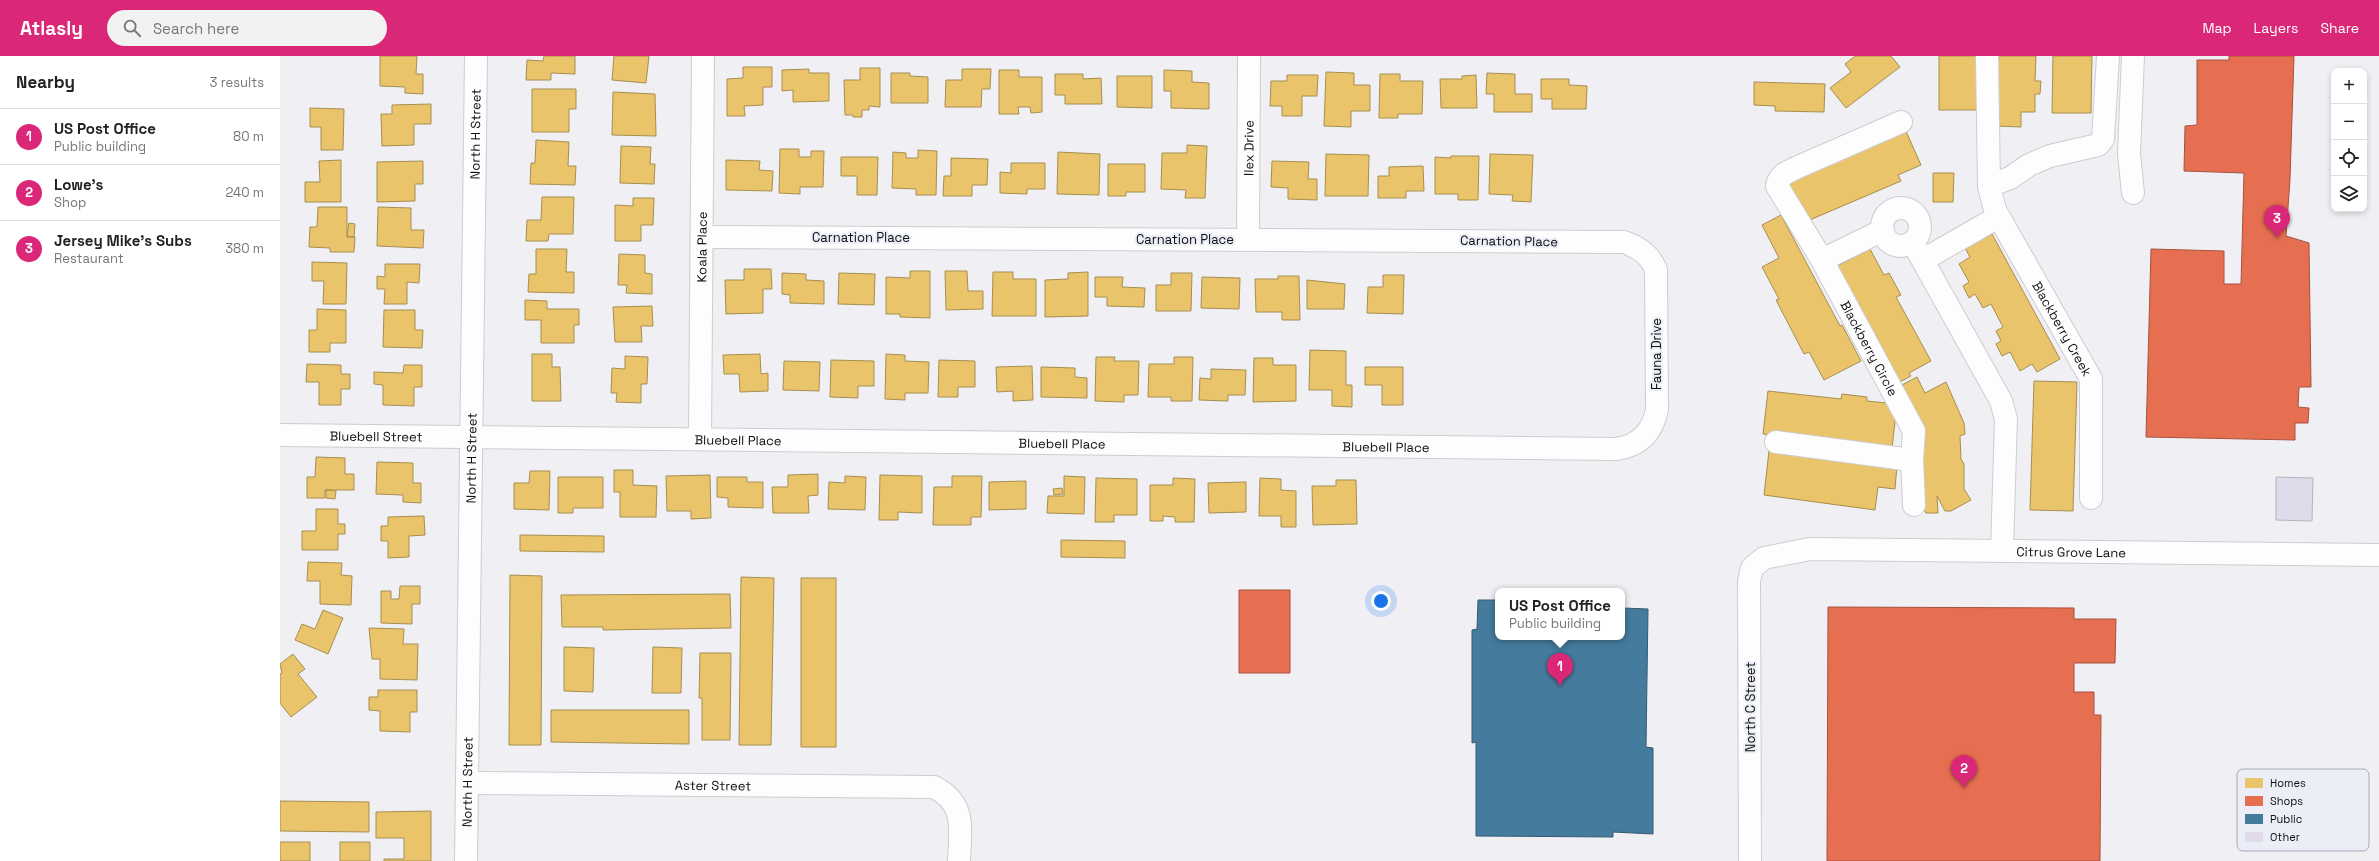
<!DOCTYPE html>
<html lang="en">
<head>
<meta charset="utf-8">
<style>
	:root { --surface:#fff; --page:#f2f2f2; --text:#222; --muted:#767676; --line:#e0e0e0; --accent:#db2777 }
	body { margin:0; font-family:"Space Grotesk",sans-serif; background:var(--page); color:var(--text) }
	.controls { position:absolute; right:12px; top:12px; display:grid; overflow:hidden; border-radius:8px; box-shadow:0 2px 6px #0003 }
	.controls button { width:36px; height:36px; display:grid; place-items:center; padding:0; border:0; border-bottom:1px solid var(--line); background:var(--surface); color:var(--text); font:20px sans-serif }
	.you { position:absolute; left:1101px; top:545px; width:14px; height:14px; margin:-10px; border:3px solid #fff; border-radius:50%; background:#1a73e8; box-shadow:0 0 0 6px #1a73e833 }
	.badge { display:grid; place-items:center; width:26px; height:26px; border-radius:50%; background:var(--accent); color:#fff; font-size:13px; font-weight:700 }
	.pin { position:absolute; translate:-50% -33px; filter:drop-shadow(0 1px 2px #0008) }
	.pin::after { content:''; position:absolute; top:21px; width:14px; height:12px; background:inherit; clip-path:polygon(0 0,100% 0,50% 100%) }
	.popup { position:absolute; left:1215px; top:532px; width:130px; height:52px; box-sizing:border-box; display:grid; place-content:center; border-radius:8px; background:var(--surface); filter:drop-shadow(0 1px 3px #0005); font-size:13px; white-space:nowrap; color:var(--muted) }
	.popup b { font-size:15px; color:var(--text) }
	.popup::after { content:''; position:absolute; left:50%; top:100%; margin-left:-8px; border:8px solid transparent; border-top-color:var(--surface) }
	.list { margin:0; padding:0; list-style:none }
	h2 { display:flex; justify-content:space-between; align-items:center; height:52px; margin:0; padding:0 16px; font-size:17px }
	h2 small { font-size:13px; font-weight:400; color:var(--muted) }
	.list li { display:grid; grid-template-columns:26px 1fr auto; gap:12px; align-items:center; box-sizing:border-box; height:56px; padding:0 16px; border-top:1px solid var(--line) }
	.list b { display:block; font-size:15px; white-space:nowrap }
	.list p { margin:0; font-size:13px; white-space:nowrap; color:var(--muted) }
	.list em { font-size:13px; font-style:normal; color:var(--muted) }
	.icon { flex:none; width:22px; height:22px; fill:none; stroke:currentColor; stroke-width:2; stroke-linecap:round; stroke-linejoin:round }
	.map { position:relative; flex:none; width:2099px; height:805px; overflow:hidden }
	header { display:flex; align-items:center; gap:24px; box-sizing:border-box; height:56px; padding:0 20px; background:var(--accent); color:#fff }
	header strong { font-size:19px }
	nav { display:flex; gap:22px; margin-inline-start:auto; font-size:14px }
	.search { width:280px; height:36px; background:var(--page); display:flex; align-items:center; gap:10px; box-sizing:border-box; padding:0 14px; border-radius:22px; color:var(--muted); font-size:15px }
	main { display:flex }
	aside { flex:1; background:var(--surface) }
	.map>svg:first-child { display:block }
</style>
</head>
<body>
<header>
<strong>Atlasly</strong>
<div class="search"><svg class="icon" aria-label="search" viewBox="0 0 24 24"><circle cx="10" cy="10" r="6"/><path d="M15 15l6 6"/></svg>Search here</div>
<nav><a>Map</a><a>Layers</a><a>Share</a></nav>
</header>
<main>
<aside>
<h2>Nearby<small>3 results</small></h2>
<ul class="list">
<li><span class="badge">1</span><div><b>US Post Office</b><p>Public building</p></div><em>80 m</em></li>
<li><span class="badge">2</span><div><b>Lowe's</b><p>Shop</p></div><em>240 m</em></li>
<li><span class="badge">3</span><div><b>Jersey Mike's Subs</b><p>Restaurant</p></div><em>380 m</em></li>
</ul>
</aside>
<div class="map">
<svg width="2099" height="805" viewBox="0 0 2099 805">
	<rect width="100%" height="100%" fill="#efeff4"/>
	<!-- homes -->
	<path fill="#e9c46a" stroke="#a78e50" d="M100,0H137L136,18H143V38L125,37V31L100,30Z
		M264,0H295V18L271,17V24H246L247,4L263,5Z
		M334,0H369L366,27L332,24Z
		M1575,0H1611L1620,11L1566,52L1550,32L1571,16L1565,8Z
		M1659,0H1699V54H1659Z
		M1715,0H1756L1755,25H1761L1760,38H1755V56H1741V71L1715,70Z
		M1773,0H1812L1811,57H1772Z
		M463,11H492V31H483V49L464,50L465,60H447V23L463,22Z
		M580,12H600V51L589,50V54H582V61H573V59H565L564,24H580Z
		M529,13V17H549V45L513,46V34L502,35V14Z
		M682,13H711L710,33H702L701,51H665L666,24H682Z
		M719,14H739V21H762V56L751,57L750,51H738L739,58H719Z
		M884,14L912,15V26L929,27V53L891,52V35H884Z
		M1046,16L1074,17V29H1090V55H1071V71L1044,70Z
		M611,17H630V20L648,21V47H611Z
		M1207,17L1235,18V38H1252V56H1214V38H1206Z
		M775,18H803V23L821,22L822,48H785V39H775Z
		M1100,18H1120V25H1143L1142,58H1118V62H1099Z
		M1007,19H1038L1037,40H1022V60H1002V50H990L991,25H1007Z
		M1196,19L1197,52H1161L1160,23H1182V20Z
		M837,20H872V52L837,51Z
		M1261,23H1289V29L1307,30L1306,53H1272V43H1261Z
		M1474,26L1545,28L1544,56L1495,55V50L1474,49Z
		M252,33H296V53H289V76H252Z
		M333,36L375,38L376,80L332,79Z
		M151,48V68H134V89L102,90L101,58H112V49Z
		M30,52L64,53L63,94H41V71H30Z
		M1625,73L1641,109L1618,119L1621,125L1525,166L1507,125Z
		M256,84L289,86L288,110H296L295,129L250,128L251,107H255Z
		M907,89L927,90L925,142H905L906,134L881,133L882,97H907Z
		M341,90L371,91L370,108H375L374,128L340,127Z
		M500,93H519V101H531V95H544L543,131H520V138L499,137Z
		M638,94L657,95L656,139H636V133L612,132L613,96L626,97V102H638Z
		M778,96L820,98L819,139L777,138Z
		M1046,98L1089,99L1088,140H1045Z
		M1210,98L1253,99L1251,146L1232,145L1233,139L1209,138Z
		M1171,100H1199L1198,144H1178V138H1155V101L1171,102Z
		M561,101H598L597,139H577V120H561Z
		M671,102L708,103L707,129H692V140H663L664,120H671Z
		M61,104V146H25V126H40L39,105Z
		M446,104L480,105L479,114L493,115L492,135L446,134Z
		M143,105V128H135V145L97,146V106Z
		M992,105L1029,106L1028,123H1037V144L1008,143V132L991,131Z
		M731,107H765V133H747V138L720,137V116L731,117Z
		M828,108H865V136H846V140H828Z
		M1143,110L1144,135H1126V142H1098V120H1109V111Z
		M1653,117H1674L1673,146H1653Z
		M262,141H294L293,178H269L268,185H246L247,164H261Z
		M353,142H374L373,169H361V185H335V149L353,150Z
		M38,151H67V181H75L74,196H50V192L29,191L30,171H37Z
		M98,151L131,152V174H144L143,192L97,190Z
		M1501,159L1560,270L1562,269L1581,305L1544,324L1529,296L1524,298L1496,244L1499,243L1482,211L1499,202L1482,169Z
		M69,167L75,168L74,181L67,180Z
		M1712,178L1780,303L1757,316L1752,308L1740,315L1730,296L1722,300L1716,288L1721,285L1716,275L1723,271L1711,248L1703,252L1695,238L1689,242L1683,230L1689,226L1679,208L1690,201L1685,192Z
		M256,193H287L286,216H294V237L248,236L249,218H256Z
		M1590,193L1604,219L1609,217L1621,239L1616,241L1651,305L1629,317L1631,320L1614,329L1553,212Z
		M339,198L365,199V217L372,218V238L346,237L347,229H338Z
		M32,206L67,207L66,248H43L44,225H32Z
		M105,208H140L139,227L127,226V248H104L105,233H97V220L105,221Z
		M464,213H491L492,233H483V257L446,258L445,224H464Z
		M630,215H650V262L620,261V258H606V221L630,222Z
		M665,215H687L688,235H703V253L666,254Z
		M713,216H733V223H756V260H712Z
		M808,216V260L765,261V224L788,223V217Z
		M502,217L526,218V224L544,225V248L510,247V239L502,238Z
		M559,217L595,218L594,249L558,248Z
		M891,217H912L911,255H876V229H891Z
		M1103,219H1124L1123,258L1087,257L1088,231H1103Z
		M998,220H1019L1020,264H1002V256H976L975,223H998Z
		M815,221H843L842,231L865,232L864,251L827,250V241H815Z
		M922,221L960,222L959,253L921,252Z
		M1027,224L1065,228L1064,253H1027Z
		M245,244L267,245V253H299V269H294V287H261V264H245Z
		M372,250L373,270H361L362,286H335L333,251Z
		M37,253L66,254V287H50V296H29V274H37Z
		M104,254H135V274H143L142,292L103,291Z
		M1030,294L1066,295V329H1072V351L1052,350V334H1029Z
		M252,298H272V311H280L281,345H252Z
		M480,298L481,318L488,317V335L460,336L459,318H444L443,299Z
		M606,298L625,299V305L649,306L648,337H625V344L605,343Z
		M345,300L368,301L367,328H361V347L336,346L337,337H331L332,312L345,313Z
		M816,301H835L834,305H859L858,339H844V346L815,345Z
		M894,301H913L912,345H891V341H868L869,308H894Z
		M974,302H993V309H1016V345L973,346Z
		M551,304L594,305V330H578V342L550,341Z
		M659,304L695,305V331H678V341H658Z
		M504,305L540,306L539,335L503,334Z
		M27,308L61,309V318H70V333H61V349H39V326H26Z
		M124,309H142V331H134V350L103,349V329L94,328V316L123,317Z
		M752,310L753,344L733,345V335L717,336L716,311Z
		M761,311L795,312V321L807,322V342L761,341Z
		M1085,311H1123V349H1102V329H1085Z
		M931,313L966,314L965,339H948V345L919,344L920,322L931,323Z
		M1637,321L1645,337L1666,326L1684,367L1685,378L1680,380L1681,403L1684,408V433L1691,444L1671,455H1665L1657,440L1658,457H1646L1642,451L1620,330Z
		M1754,325L1797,326L1793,455L1750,454Z
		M1488,335L1561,343L1562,338L1587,341V345L1617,348L1612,392L1483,378Z
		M1489,395L1617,410L1615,433L1598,431L1595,454L1484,439Z
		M36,401L65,402V418H74V434H45V442H27V421H35Z
		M97,406L133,407V427H141V447L123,446V439L96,438Z
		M334,414H353V429L377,430L376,461H340V436H334Z
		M250,415H270L269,454L234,453V427H249Z
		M538,418V439L528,440L529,457H493L492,431H508V419Z
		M430,419L431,462L411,463V455H387L386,420Z
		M600,419L642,420V457L618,456V464H599Z
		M565,420L586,421L585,454L548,453L549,426L565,427Z
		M672,420H702L701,461H691V469H653L654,431H672Z
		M784,420L805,421L804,458L767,457L768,440H784Z
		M278,421H323V452H293V457H278Z
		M437,421H467V426H483V452L448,451V442L437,441Z
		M816,422L857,423V459H834V466H815Z
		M893,422L915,423L914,466H895V461L883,460V465H870V429H893Z
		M980,422L1001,423V434L1016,435V471H1001V460H979Z
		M1056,424H1076L1077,468L1033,469L1032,430H1056Z
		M746,425V453L709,454V426Z
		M966,426V456L929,457L928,427Z
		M782,432L783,438L774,439L773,433Z
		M46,434L56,435L55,443L46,442Z
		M36,453H58V468H65V478H58V494H22V475H36Z
		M144,460L145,479L129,480V501L108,502V485H101V470H108V461Z
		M240,479L324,480V496L240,495Z
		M781,484L845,485V502L781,501Z
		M28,506L62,507L61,519L72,520L71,549L40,548V525H27Z
		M230,519L262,520L261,689H229Z
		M461,521L494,522L491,689H459Z
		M521,522H556V691H521Z
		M120,530H140V548H132V568L101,567V535H111V543H119Z
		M450,538L451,572L323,574V571H282L281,539Z
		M43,554L63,562L48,598L15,584L22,568L35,573Z
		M89,572L124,573L123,588H138L137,624L100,623V603H92Z
		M284,591L314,592L313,636L284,635Z
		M373,591L402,592L401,637H372Z
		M420,597H451L450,684H422V642H419Z
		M13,598L25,613L18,618L37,641L11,661L0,647V618L2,617L0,608Z
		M98,634H137V656H130V676L100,675V655L89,654V641H98Z
		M271,654H409V688L271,686Z
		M0,745L89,746V776L0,775Z
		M151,755V805H104V803H124V782H96V756Z
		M0,786H30V805H0Z
		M60,786H90V805H60Z"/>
	<!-- shops -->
	<path fill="#e76f51" stroke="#a6523e" d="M1949,0H2014L2010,123L2006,180L2029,187L2031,331H2019L2018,351L2029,352L2028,367H2015V384L1866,381L1871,193L1944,195V228H1961L1964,117L1904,115L1905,70L1917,69V4H1949Z
		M959,534H1010V617H959Z
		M1548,551L1794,552V563H1836L1835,607H1794V636H1814V659H1821L1820,805H1547Z"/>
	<!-- public -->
	<path fill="#457b9d" stroke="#345b73" d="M1198,544H1218V581H1342V552L1368,553L1366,691L1373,692V778L1333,776V781L1196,780V686L1192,687V574L1197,573Z"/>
	<!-- building -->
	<path fill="#e0dbeb" stroke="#b4b4b7" d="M1996,421L2033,422L2032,465L1996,464Z"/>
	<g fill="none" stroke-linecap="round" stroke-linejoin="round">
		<defs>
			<g id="minor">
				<path d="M1707,0L1709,130L1730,122L1749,109L1770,100L1818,89L1823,83L1828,0"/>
				<path d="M1853,0L1849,98L1853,137"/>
				<path id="s1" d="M1621,66L1518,111C1508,116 1499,118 1497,130L1542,204L1634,375L1632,404L1634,449"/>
				<path id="s2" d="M1709,130L1715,154L1811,323V442"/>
				<circle cx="1621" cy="171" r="19"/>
				<path id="s3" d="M968,183L969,0"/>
				<path d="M1633,187L1721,345L1726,363L1722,494"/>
				<path d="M1542,204L1603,174"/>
				<path d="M1643,204L1718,161"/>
				<path id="s4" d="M0,379L1336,393C1359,390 1372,377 1377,354L1376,214C1370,199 1360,192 1344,186L422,181"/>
				<path id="s5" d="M420,382L423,0"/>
				<path d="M1496,386L1632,404"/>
				<path id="s6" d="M187,727L654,731C687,748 680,773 679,805"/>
				<path id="s7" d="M186,805L196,0"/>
				<path id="s8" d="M1470,805L1469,525L1472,512L1484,502L1530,493L2099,499"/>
			</g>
		</defs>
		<!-- minor casing -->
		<use href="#minor" stroke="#cdcdd1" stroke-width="24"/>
		<!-- minor -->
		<use href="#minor" stroke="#fdfdfd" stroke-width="22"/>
	</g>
	<g text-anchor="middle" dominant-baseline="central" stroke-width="4" stroke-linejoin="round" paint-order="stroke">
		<!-- street labels -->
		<g font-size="13" fill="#0e0f12" stroke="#eceef7">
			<text stroke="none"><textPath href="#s7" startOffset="727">North H Street</textPath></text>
			<text stroke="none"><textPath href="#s3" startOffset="91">Ilex Drive</textPath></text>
			<text x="581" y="181">Carnation Place</text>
			<text x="905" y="183">Carnation Place</text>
			<text transform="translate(1229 185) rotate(1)">Carnation Place</text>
			<text stroke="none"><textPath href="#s5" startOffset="191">Koala Place</textPath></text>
			<text stroke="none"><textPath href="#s2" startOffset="161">Blackberry Creek</textPath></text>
			<text stroke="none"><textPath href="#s1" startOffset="329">Blackberry Circle</textPath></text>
			<text transform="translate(1376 298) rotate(-90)">Fauna Drive</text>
			<text stroke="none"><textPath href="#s4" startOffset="96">Bluebell Street</textPath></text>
			<text stroke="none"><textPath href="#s4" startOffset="458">Bluebell Place</textPath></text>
			<text stroke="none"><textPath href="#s4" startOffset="782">Bluebell Place</textPath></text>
			<text stroke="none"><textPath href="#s4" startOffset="1106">Bluebell Place</textPath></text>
			<text stroke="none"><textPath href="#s7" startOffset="403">North H Street</textPath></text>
			<text stroke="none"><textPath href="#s8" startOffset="617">Citrus Grove Lane</textPath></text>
			<text transform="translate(1470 651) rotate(-90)">North C Street</text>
			<text stroke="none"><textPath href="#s7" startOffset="79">North H Street</textPath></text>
			<text stroke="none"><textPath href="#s6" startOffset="246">Aster Street</textPath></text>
		</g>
	</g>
	<!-- legend -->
	<rect x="1957" y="713" width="132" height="82" rx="6" fill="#eceef7" stroke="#a9abb2" stroke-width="1"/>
	<rect x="1965" y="722" width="18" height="10" fill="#e9c46a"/>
	<rect x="1965" y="740" width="18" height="10" fill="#e76f51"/>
	<rect x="1965" y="758" width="18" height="10" fill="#457b9d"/>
	<rect x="1965" y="776" width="18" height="10" fill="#e0dbeb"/>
	<g font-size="11" fill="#0e0f12">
		<text x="1990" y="731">Homes</text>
		<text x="1990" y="749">Shops</text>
		<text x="1990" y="767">Public</text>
		<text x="1990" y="785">Other</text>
	</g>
</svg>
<div class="controls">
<button>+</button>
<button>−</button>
<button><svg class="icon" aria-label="locate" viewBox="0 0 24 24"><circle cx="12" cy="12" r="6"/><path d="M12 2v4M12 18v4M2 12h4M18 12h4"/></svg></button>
<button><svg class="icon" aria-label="layers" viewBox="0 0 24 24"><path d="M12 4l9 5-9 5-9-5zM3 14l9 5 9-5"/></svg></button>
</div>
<div class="you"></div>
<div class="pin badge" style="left:1280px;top:630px">1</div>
<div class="popup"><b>US Post Office</b>Public building</div>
<div class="pin badge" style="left:1684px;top:732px">2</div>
<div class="pin badge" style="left:1997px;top:182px">3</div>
</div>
</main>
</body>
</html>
